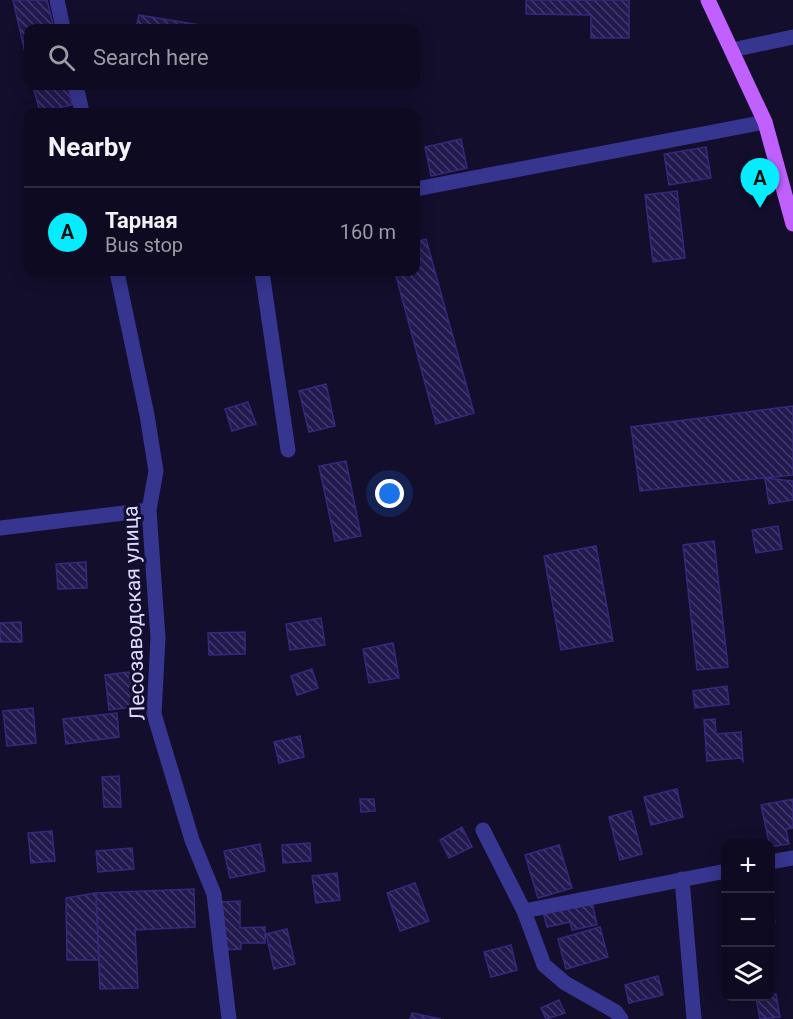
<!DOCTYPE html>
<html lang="en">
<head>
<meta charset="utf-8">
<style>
	:root { --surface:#0e0a21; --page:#17132a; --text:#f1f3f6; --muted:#9b9aa5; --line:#2e2b3f; --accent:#06ecff }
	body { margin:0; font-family:Roboto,sans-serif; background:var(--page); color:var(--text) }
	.controls { position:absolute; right:18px; bottom:18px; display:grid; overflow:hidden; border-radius:12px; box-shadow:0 3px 15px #0003 }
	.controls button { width:54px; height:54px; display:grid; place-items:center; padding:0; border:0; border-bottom:2px solid var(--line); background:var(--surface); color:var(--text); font:30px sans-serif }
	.you { position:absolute; left:390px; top:494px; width:21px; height:21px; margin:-15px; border:4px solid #fff; border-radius:50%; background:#1a73e8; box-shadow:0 0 0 9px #1a73e833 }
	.badge { display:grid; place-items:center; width:39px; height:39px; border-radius:50%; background:var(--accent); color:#111; font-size:20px; font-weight:700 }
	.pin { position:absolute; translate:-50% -50px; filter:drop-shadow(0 2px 3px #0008) }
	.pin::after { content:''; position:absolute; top:32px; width:21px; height:18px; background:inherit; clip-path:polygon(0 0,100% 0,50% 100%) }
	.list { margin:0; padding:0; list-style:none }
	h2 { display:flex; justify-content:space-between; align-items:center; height:78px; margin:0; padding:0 24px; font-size:26px }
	h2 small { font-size:20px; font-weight:400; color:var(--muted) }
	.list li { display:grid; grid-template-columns:39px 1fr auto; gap:18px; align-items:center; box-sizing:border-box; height:90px; padding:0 24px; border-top:2px solid var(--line) }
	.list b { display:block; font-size:22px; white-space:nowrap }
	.list p { margin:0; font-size:20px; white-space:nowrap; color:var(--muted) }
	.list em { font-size:20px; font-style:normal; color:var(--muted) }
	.icon { flex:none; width:33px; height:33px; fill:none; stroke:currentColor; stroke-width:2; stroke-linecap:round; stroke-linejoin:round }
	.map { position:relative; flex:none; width:793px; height:1019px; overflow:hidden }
	.search { position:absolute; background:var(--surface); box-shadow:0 3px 15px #0003; left:24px; top:24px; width:396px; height:66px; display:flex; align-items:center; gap:15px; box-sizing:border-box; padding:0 21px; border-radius:12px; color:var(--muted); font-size:22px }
	.panel { position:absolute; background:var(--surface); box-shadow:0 3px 15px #0003; left:24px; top:108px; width:396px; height:168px; border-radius:12px }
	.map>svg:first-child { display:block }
</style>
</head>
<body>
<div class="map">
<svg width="793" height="1019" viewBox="0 0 793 1019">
	<defs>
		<pattern id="building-back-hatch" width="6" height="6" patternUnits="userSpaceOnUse" patternTransform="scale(1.5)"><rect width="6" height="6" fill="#22194f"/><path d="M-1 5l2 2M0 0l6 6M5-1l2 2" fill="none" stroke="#423a69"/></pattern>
	</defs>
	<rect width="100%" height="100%" fill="#130e2c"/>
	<!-- building -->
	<path fill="url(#building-back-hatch)" stroke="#37287d" stroke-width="1.5" d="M13,0H47L54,28H28V65Z
		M526,0H629V38H591V15L526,14Z
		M139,15L206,26V28H136Z
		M33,86H68L72,105L40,112Z
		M461,139L467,168L431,176L425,147Z
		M706,147L711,178L669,185L664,154Z
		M677,191L685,258L653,262L645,195Z
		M426,239L474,413L436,424L395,272H416V242Z
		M326,384L335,426L309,432L299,391Z
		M248,402L256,424L232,431L225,409Z
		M793,406V475L640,491L631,427Z
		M346,461L361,536L335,541L319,466Z
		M765,478L793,481V500L769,504Z
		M778,526L782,549L756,553L752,530Z
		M714,541L728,667L697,670L683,545Z
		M596,546L613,641L561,650L544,556Z
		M86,562L87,588L58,589L56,564Z
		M321,618L325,645L290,650L286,624Z
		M21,622L22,642H0V623Z
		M245,632V654L209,655L208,633Z
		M393,643L399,678L369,683L363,649Z
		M312,669L318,688L297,695L291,676Z
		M129,672L133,707L109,710L105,675Z
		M727,686L729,704L695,708L693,691Z
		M33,708L36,743L7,746L3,711Z
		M117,713L119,737L66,744L63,719Z
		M715,719L716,734L741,732L743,761L741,758L707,761L704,720Z
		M300,736L304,757L279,763L274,742Z
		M119,776L121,807H104L102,777Z
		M677,789L683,817L651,825L644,797Z
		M360,799H374L375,811L361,812Z
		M793,799V828L786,829L789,844L770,847L761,805Z
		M631,811L642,854L620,860L609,817Z
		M462,827L472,847L449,858L440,840Z
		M52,831L55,861L31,863L28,833Z
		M310,843L311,861L283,863L282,845Z
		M260,844L265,871L230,878L224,851Z
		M559,845L572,888L538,898L525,855Z
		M132,848L134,869L98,872L96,851Z
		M337,873L340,900L316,903L312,876Z
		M415,883L429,921L400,931L387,893Z
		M194,889L195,927L135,930L138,988L100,989L96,893Z
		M96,893L99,960H67L66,898Z
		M770,900L775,922L770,923Z
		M240,901V928L265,927V943H241V949L223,950L222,902Z
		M592,902L597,925L572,930L570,922L547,927L543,912Z
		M600,927L608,957L566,969L558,939Z
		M287,929L295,964L274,969L266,934Z
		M511,945L517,970L491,977L484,952Z
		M658,976L663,995L629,1003L625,985Z
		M776,994L780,1017L760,1019L756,998Z
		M559,1000L565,1013L546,1019L541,1008Z
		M412,1013L441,1019H410Z"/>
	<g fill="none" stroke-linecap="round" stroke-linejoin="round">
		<!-- minor -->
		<path stroke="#36358f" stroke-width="15" d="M57,0L63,28
			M732,50L793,37
			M76,86L82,112
			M416,189L765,122
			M117,272L147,415L156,471L149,510L158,638L154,714L192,840L214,894L229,1019
			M262,272L288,450
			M0,528L149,510
			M483,830L524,911L544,965L565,983L616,1012L621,1019
			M770,862L793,858
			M682,879L694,1019
			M524,911L726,871"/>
		<!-- major -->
		<path stroke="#c061ff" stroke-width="15" d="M708,0L765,122L793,224"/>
	</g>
	<g text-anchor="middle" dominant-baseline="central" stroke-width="6" stroke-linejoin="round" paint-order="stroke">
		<!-- street labels -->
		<g font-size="21" fill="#dddaff" stroke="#130e2c">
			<text transform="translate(134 613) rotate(-92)">Лесозаводская улица</text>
		</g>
	</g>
</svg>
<div class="controls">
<button>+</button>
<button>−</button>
<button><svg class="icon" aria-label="layers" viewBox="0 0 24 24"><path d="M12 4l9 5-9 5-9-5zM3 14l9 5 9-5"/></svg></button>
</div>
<div class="you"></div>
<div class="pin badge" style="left:760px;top:208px">A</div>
<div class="search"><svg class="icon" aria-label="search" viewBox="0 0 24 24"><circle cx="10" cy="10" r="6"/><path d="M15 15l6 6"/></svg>Search here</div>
<section class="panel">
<h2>Nearby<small></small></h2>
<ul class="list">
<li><span class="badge">A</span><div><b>Тарная</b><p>Bus stop</p></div><em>160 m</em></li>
</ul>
</section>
</div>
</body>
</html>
